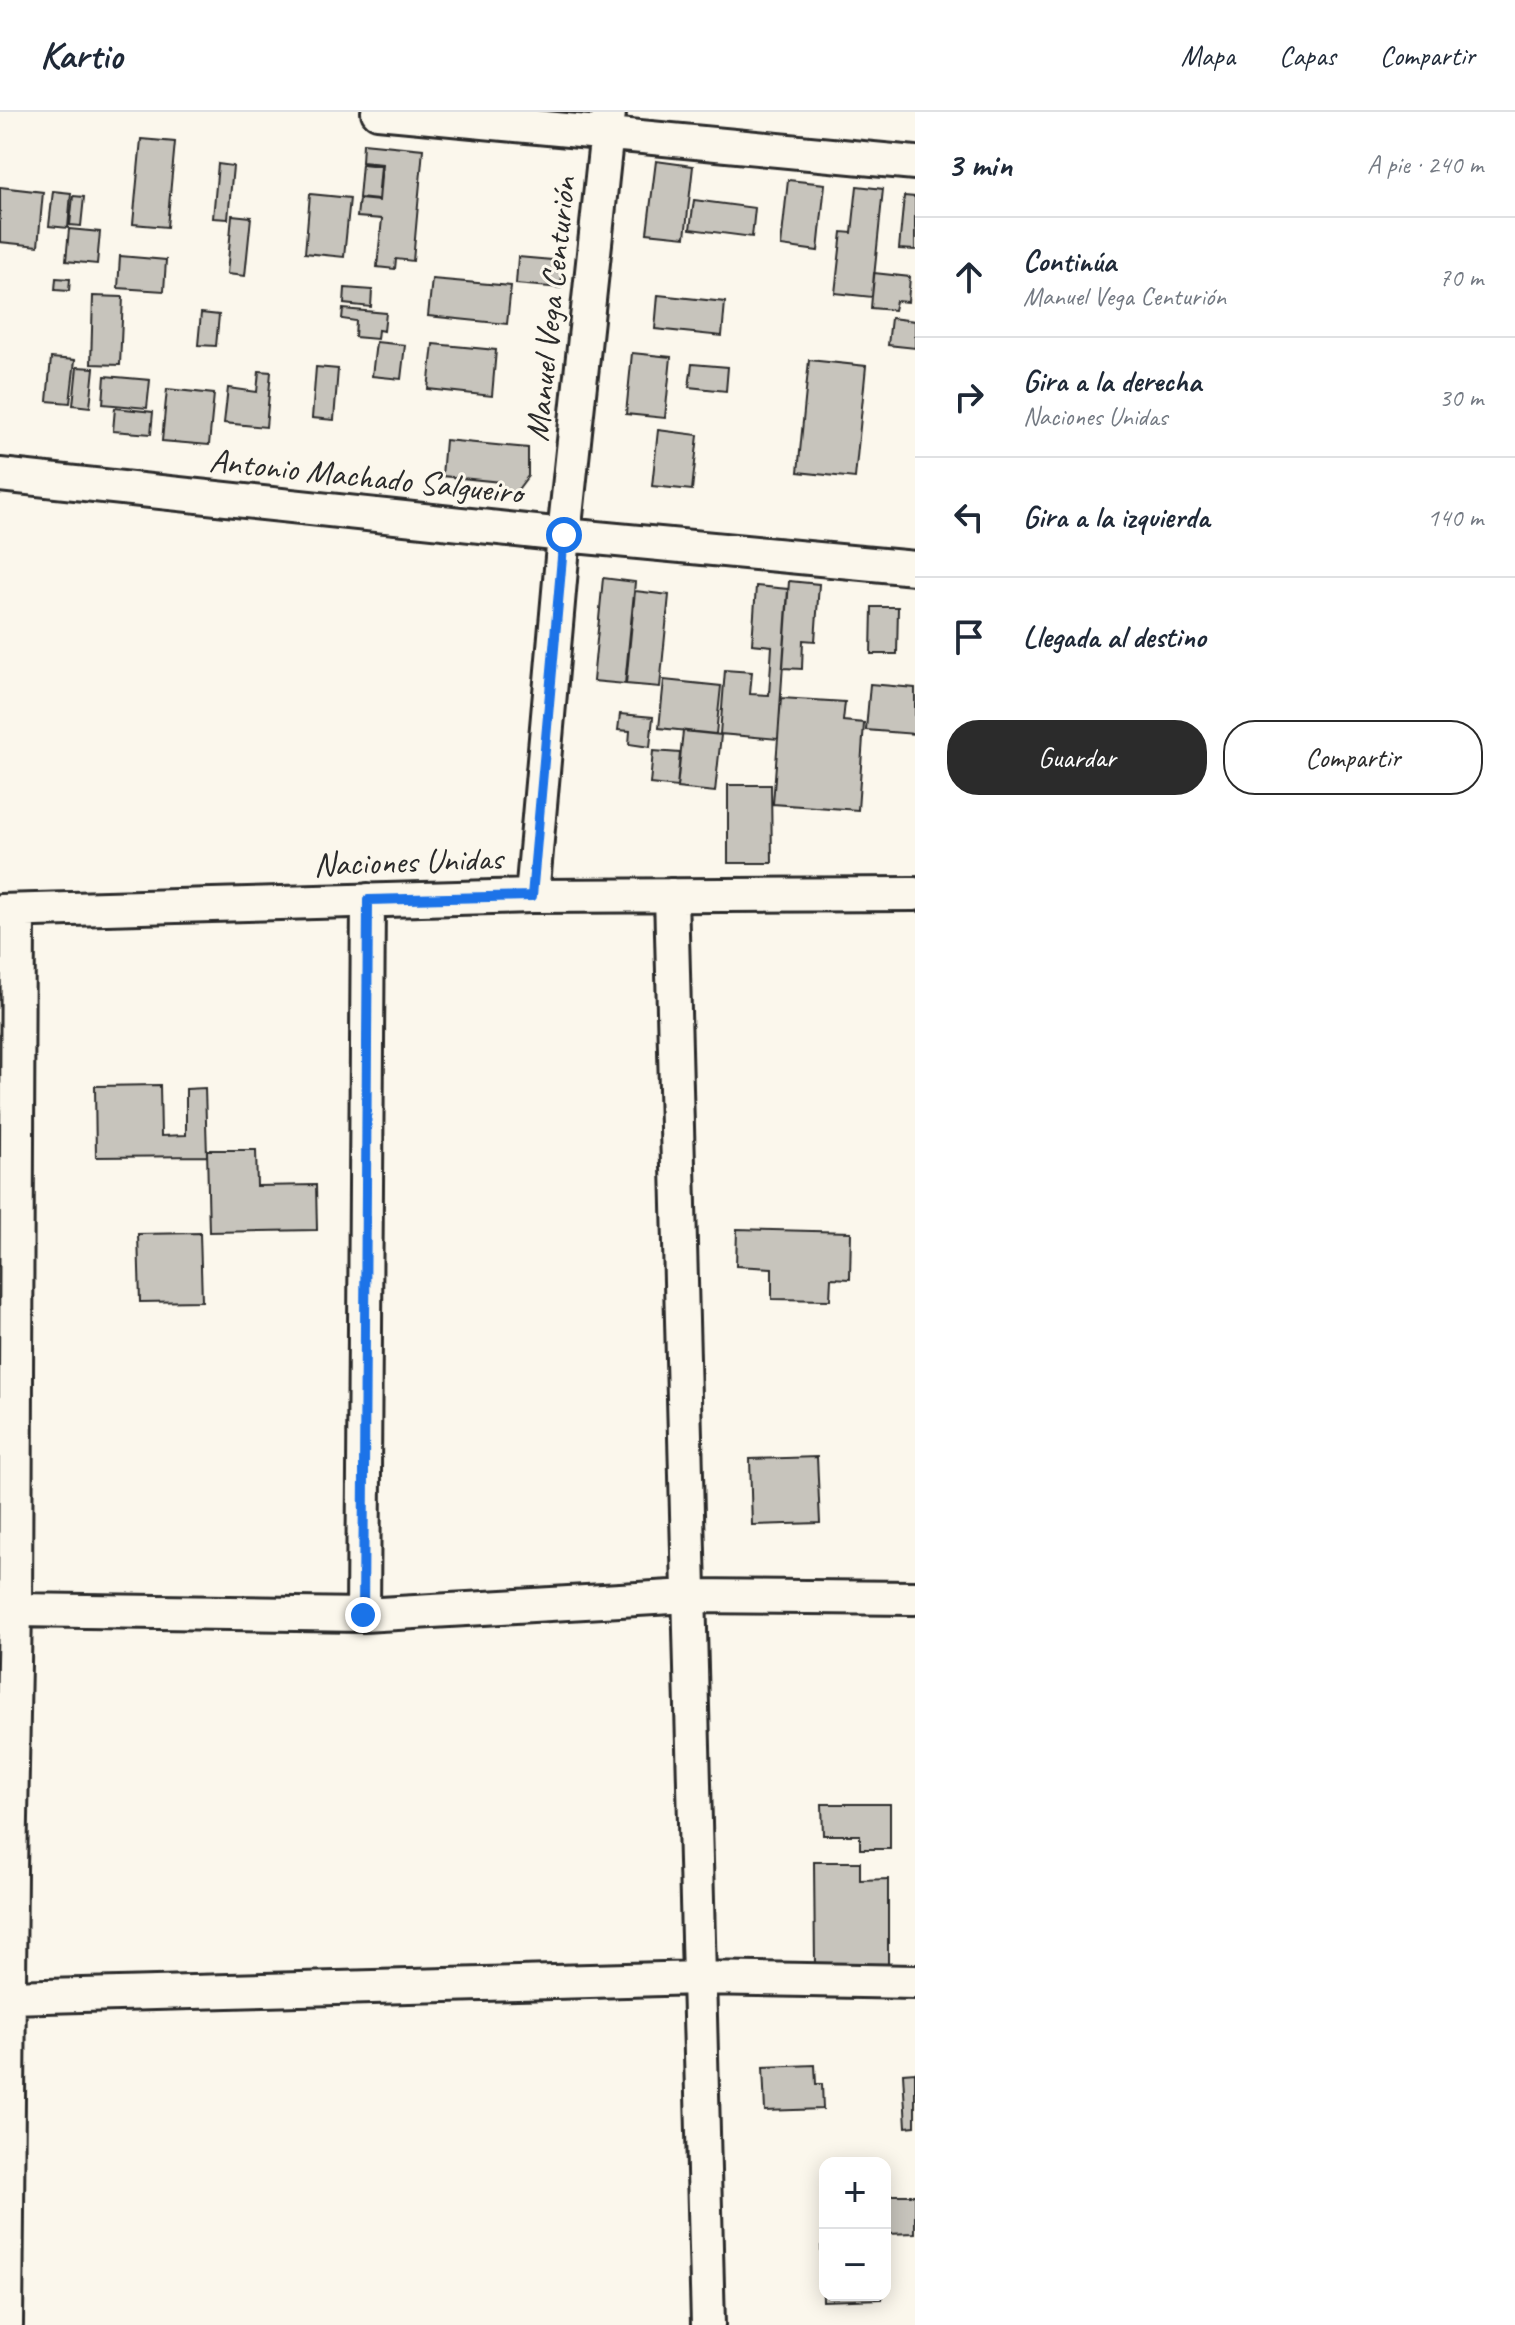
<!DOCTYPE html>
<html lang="es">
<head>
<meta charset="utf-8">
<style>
	:root { --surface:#fff; --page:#f6f6f7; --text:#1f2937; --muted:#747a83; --line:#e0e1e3; --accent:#2b2b2b }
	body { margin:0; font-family:Caveat,sans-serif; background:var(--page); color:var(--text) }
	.controls { position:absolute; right:24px; bottom:24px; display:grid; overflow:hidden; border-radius:16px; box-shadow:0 4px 20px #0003 }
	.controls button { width:72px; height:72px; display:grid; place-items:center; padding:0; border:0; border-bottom:2px solid var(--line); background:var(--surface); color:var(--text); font:40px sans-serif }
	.stop { position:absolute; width:24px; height:24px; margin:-18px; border:6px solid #1a73e8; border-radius:50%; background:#fff }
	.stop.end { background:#1a73e8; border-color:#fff; box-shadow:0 2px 8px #0008 }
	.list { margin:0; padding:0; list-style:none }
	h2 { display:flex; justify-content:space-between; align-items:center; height:104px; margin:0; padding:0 32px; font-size:34px }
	h2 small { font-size:26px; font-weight:400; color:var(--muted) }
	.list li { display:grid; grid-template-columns:52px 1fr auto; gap:24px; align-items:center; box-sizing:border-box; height:120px; padding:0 32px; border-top:2px solid var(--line) }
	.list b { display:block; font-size:30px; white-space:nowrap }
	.list p { margin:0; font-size:26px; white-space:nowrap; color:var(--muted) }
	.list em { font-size:26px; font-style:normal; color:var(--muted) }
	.actions { display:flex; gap:16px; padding:24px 32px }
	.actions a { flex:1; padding:18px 0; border:2px solid var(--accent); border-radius:32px; text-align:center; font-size:28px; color:var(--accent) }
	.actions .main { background:var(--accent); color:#fff }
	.icon { flex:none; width:44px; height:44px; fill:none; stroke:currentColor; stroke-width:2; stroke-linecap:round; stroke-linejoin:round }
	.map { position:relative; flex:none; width:915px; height:2213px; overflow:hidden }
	header { display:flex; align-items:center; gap:48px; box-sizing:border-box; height:112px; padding:0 40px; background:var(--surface); border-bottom:2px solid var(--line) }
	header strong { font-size:38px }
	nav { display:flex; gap:44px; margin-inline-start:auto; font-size:28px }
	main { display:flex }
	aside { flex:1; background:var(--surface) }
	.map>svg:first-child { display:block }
</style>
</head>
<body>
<header>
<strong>Kartio</strong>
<nav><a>Mapa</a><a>Capas</a><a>Compartir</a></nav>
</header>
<main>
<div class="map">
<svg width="915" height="2213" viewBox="0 0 915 2213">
	<rect width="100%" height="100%" fill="#fbf7ec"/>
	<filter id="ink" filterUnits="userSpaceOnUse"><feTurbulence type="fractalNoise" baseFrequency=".0125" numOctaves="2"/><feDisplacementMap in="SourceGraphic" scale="16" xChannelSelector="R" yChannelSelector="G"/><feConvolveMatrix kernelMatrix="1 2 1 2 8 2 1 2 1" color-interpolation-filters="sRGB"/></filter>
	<g filter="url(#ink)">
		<!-- building -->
		<path fill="#c7c4bc" stroke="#2b2b2b" stroke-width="2" d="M141,27L175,30L167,115L133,112Z
			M363,31L423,37L413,149L396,147L395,157L377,155L382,107L357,105L359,87L379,89L382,52L362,50Z
			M656,49L693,54L685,125L647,121Z
			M218,52L233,54L228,107L213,106Z
			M362,52L381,54L378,88L359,86Z
			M788,68L825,72L818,139L781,134Z
			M857,74L883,77L872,185L835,181L842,120L852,121Z
			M0,75L43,80L38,134L0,130Z
			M53,79L71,81L68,116L49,114Z
			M310,82L350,86L344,145L305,141Z
			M73,84L84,85L81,114L70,113Z
			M904,84L915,85V138L899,137Z
			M694,88L755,96L752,125L690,117Z
			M232,103L251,105L245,164L227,162Z
			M69,117L100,120L97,152L66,149Z
			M120,144L166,148L164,179L118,176Z
			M518,145L563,149L561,176L516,172Z
			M874,161L910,165L908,190L896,189L894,198L871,196Z
			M56,166L70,167L69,179L55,178Z
			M432,167L511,174L507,212L428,204Z
			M345,176L372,178L371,195L344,192Z
			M658,183L725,190L722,224L655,217Z
			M93,184L123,185L120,253L91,252Z
			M343,197L386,201L384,219L378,218L377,227L355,225L356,209L342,207Z
			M201,201L219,203L216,234L198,233Z
			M891,206L915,209V236L888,233Z
			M376,230L405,233L401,267L372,264Z
			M433,232L496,238L492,284L428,277Z
			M632,241L671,245L665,306L626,302Z
			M51,246L75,248L70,291L47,289Z
			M809,248L866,254L855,366L798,360Z
			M692,252L728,255L726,279L689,275Z
			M77,255L94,256L90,295L73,293Z
			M316,255L338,257L334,308L312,306Z
			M259,259L271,260L266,315L224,311L228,276L257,280Z
			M105,264L150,268L147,296L103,292Z
			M167,277L214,282L209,333L162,329Z
			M115,296L153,300L151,322L113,319Z
			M658,318L698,323L692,378L652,374Z
			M445,328L528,336V364L516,380L499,379L500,370L442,364Z
			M603,466L635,470L625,572L593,569Z
			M789,469L819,472L815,529L803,528L802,557L783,556Z
			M756,474L788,477L778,627L720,622L725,558L752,560L750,582L769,583L772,534L752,532Z
			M635,479L669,483L660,575L626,572Z
			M872,495H898L897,542H871Z
			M664,568L721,574L716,622L659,616Z
			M870,572L915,576V622L866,618Z
			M781,586L845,590L843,609L864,611L858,698L773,692Z
			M620,602L653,605L650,635L629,632L630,619L618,618Z
			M683,619L721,623L715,680L677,676Z
			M653,639L680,641L677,675L650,672Z
			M728,673H771L772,751H728Z
			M160,973L161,1024L186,1023V977L205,976L207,1044L96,1045L95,974Z
			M207,1038H256L257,1074L316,1073L317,1118L209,1120Z
			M737,1117L851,1120L850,1167L831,1166L830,1188L772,1187V1156L736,1154Z
			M200,1121L202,1189L140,1190L138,1122Z
			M817,1345L820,1411L752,1413L750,1347Z
			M822,1692H890V1737H860V1723H823Z
			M814,1750H860V1768L888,1767V1854H815Z
			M815,1953L816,1972H822L823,1997L765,1999L763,1955Z
			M915,1960V2014L906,2015L903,1961Z
			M885,2083H915V2121L886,2122Z
			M821,2134H825V2183H882V2187L823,2189Z"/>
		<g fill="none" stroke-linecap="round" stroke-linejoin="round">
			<defs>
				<path id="street" d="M378,0L915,51
					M0,363L564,423L915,456
					M671,783L708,2213
					M532,784L564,423L609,0
					M0,799L532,784L915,782
					M15,1498L363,1503L689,1484L915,1486
					M363,1503L368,788
					M9,1885L699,1866L915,1870
					M6,2213L10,1758L15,1498L18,799"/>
			</defs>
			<!-- street casing -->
			<use href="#street" stroke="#2b2b2b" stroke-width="38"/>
			<!-- street -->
			<use href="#street" stroke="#fbf7ec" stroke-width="32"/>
		</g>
	</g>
	<g fill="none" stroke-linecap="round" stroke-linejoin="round" filter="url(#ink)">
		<!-- route -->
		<path stroke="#1a73e8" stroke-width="10" d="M363,1503L368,788L532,784L564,423"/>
	</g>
	<g text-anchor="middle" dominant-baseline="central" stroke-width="6" stroke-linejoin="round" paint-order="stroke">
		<!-- street labels -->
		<g font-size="34" fill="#2b2b2b" stroke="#fbf7ec">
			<text transform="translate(550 197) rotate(-84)">Manuel Vega Centurión</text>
			<text transform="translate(366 364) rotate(6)">Antonio Machado Salgueiro</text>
			<text transform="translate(408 749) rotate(-2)">Naciones Unidas</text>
		</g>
	</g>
</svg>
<div class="controls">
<button>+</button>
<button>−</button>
</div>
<div class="stop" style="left:564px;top:423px"></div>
<div class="stop end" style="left:363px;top:1503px"></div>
</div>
<aside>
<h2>3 min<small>A pie · 240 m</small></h2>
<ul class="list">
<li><svg class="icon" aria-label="ahead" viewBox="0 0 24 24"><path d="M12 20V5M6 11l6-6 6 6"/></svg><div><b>Continúa</b><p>Manuel Vega Centurión</p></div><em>70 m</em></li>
<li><svg class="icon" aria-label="right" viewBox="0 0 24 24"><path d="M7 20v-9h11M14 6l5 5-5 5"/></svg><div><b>Gira a la derecha</b><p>Naciones Unidas</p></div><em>30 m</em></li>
<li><svg class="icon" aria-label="left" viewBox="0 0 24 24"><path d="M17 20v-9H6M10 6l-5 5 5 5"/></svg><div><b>Gira a la izquierda</b></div><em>140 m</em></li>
<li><svg class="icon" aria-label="arrive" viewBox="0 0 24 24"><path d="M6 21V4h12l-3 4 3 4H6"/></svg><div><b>Llegada al destino</b></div></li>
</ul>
<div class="actions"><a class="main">Guardar</a><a>Compartir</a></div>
</aside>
</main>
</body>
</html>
